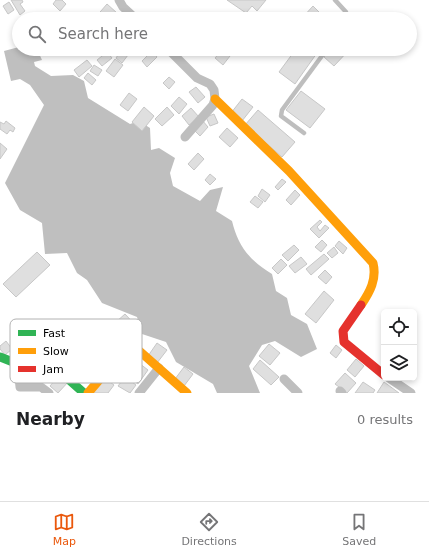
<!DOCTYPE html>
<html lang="en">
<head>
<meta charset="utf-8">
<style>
	:root { --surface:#fff; --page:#f6f6f6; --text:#202124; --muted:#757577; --line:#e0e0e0; --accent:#ea580c }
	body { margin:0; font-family:"DejaVu Sans",sans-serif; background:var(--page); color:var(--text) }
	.controls { position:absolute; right:12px; bottom:12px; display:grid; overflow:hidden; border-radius:6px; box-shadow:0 2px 6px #0003 }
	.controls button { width:36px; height:36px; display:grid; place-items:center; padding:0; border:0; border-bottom:1px solid var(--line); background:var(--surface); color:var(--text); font:20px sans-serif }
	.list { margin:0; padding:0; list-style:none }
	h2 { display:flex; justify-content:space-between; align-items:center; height:52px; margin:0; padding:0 16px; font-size:17px }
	h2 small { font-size:13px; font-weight:400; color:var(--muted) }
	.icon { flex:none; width:22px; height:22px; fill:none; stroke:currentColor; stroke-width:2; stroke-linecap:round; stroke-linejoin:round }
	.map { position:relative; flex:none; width:429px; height:393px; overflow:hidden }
	.search { position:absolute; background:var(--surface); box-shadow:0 2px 6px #0003; left:12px; right:12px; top:12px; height:44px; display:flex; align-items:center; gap:10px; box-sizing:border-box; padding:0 14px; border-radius:22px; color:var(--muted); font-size:15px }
	.sheet { height:108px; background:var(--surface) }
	nav { display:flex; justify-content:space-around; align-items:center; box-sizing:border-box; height:56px; border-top:1px solid var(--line); background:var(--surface); font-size:11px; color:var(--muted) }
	nav a { display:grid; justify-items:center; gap:2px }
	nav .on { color:var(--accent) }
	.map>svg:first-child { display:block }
</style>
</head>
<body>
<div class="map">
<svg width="429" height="393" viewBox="0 0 429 393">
	<rect width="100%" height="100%" fill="#fff"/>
	<!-- water -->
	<path fill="#bfbfbf" d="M19,47V49H37L42,60L34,62L35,66L51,76L73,75L84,81L88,98L130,124L139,121L150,128L151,150L159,148L175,158L170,173L173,186L200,201L210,190L223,187L216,211L232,221C238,246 250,261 272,274L276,291L287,298L291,315L307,324L317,349L301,357L275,341L262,345L249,366L260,393H217L213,384L176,362L166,342L142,334L137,317L102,303L87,280L77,273L67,253L45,254L42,223L20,210L5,183L44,105L30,85L20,79L11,81L4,51Z"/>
	<!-- building -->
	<path fill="#dfdfdf" stroke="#c7c7c7" d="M11,0H22L23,2L20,4L25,11L20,15Z
		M56,0H62L66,4L60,11L53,4Z
		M227,0H266L257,11L252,6L246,13Z
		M9,2L14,10L8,14L3,6Z
		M107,4L117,13L111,19H94Z
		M313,6L326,19H303L302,18Z
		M89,49H102V50L96,56Z
		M122,49L131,51L122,63L116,58Z
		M296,49H311L317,53L295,84L279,72Z
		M332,49H350L334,66L324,57Z
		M222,50L230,56L223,65L215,58Z
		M152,51L157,57L147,67L142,61Z
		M107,52L112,58L102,66L97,60Z
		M115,59L123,65L114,77L106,71Z
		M87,60L92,66L79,77L74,70Z
		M94,65L102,70L98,76L90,71Z
		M88,73L96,80L92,85L84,78Z
		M169,77L175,82L169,89L163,83Z
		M196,87L205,97L198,103L189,92Z
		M301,91L325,109L310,128L286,110Z
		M129,93L137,99L128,111L120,105Z
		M179,97L187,104L179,114L171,106Z
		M242,99L253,107L242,121L231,113Z
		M144,107L154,116L142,131L132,122Z
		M167,107L174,115L162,126L155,119Z
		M191,108L199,117L189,125L182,116Z
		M258,110L295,142L282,157L245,125Z
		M214,114L218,123L210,126L206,117Z
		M202,120L208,127L200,136L193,129Z
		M6,121L15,128L13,132L10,130L7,134L0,129V122L4,124Z
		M227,128L238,138L230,147L219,137Z
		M0,143L7,149L0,159Z
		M198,153L204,159L194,170L188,164Z
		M210,174L216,179L210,185L205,180Z
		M282,179L286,182L278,190L275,187Z
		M262,189L270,195L265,202L258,196Z
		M295,190L300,195L291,205L286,200Z
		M255,196L263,202L258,208L250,202Z
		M320,220L322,222L317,227L320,231L325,225L329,228L319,238L310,229Z
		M322,240L327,245L321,252L315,247Z
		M339,241L347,248L343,254L335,246Z
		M294,245L299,250L288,261L282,255Z
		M334,247L338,253L332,258L327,253Z
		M37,252L50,265L16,297L3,284Z
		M324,254L329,259L311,275L306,269Z
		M301,257L307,264L295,273L289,266Z
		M281,259L287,265L278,274L272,268Z
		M325,270L332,277L326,284L318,277Z
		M324,291L334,300L316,323L305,314Z
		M125,314L139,329L130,337L116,322Z
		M6,341L12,349L5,355L0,349V346Z
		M157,343L167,350L157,363L148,356Z
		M269,344L280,353L270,365L259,356Z
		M336,345L342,350L336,358L330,353Z
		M356,359L364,366L355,377L347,370Z
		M135,360L148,370L138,384L124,374Z
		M260,360L279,377L271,385L253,369Z
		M184,367L193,374L184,386L175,379Z
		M345,373L356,383L347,393L335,384Z
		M60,374L69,381L58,393L50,386Z
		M103,377L114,385L108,393H91Z
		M125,377L136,385L130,393L118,386Z
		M363,382L375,390L373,393H355Z
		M384,382L399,393H377Z"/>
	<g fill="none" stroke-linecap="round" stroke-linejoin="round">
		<!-- lane -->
		<path stroke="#bebebe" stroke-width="4.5" d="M335,0L346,12L347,19
			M304,133L281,116L282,110L327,49"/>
		<!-- street -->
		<path stroke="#bebebe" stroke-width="9" d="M119,0L123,7L136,19
			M168,49L197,78L210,84L214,90L215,99L213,105L185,137
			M18,366L20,387H41L49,393
			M389,378L411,393
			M284,379L298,393
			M340,391L342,393
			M139,393L159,368"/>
		<!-- fast -->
		<path stroke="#30b455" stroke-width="9" d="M0,357L18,364L50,363L84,393"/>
		<!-- slow -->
		<path stroke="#ff9f0a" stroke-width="9" d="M215,99L289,171L373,263C377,279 370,292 361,305
			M88,393L129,345L136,348L187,393"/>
		<!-- jam -->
		<path stroke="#e5322d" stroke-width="9" d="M361,305L343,331L344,342L384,375"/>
	</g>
	<!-- legend -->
	<rect x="10" y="319" width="132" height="64" rx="6" fill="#fff" stroke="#b2b2b2" stroke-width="1"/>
	<rect x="18" y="330" width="18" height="6" fill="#30b455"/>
	<rect x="18" y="348" width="18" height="6" fill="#ff9f0a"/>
	<rect x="18" y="366" width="18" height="6" fill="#e5322d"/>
	<g font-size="11" fill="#000">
		<text x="43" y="337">Fast</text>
		<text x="43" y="355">Slow</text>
		<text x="43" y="373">Jam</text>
	</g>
</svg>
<div class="controls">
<button><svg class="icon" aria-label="locate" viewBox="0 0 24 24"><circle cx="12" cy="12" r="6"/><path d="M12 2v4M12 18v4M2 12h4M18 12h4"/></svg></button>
<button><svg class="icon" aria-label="layers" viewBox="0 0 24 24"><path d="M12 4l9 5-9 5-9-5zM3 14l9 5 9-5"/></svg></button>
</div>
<div class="search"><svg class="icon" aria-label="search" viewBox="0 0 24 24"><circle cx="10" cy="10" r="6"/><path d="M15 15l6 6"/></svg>Search here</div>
</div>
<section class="sheet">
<h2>Nearby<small>0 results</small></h2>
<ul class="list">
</ul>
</section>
<nav>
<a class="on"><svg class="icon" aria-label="map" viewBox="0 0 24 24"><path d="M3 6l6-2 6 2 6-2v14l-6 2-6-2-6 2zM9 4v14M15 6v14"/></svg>Map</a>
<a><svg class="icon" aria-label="directions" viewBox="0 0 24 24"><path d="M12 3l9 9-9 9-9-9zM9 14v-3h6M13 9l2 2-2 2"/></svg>Directions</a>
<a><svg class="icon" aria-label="saved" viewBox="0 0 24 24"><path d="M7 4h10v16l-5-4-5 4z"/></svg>Saved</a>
</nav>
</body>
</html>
